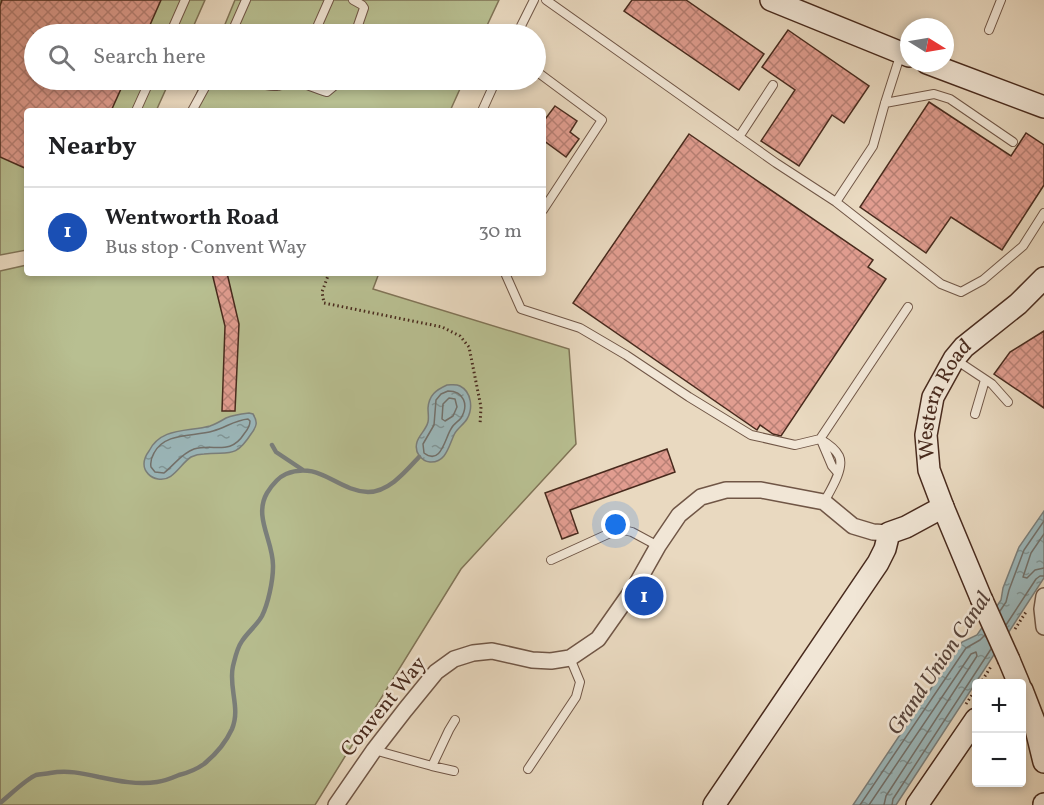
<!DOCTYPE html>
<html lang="en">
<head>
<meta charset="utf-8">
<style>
	:root { --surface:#fff; --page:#f6f6f6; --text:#202124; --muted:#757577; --line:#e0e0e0; --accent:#db2777 }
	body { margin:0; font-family:Vollkorn,serif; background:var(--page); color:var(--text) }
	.controls { position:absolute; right:18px; bottom:18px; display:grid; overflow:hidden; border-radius:6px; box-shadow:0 3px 9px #0003 }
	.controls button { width:54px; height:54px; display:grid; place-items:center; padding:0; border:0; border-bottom:2px solid var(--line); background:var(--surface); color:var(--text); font:30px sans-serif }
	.compass { position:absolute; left:900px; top:18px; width:54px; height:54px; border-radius:50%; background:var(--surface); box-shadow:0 3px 9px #0003; rotate:101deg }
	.you { position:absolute; left:616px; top:525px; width:21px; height:21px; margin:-15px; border:4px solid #fff; border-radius:50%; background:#1a73e8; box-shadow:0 0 0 9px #1a73e833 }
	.badge { display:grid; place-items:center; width:39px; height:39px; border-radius:50%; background:var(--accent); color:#fff; font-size:20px; font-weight:700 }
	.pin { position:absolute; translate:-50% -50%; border:3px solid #fff; box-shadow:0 2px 6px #0006 }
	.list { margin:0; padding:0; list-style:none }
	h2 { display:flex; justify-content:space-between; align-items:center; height:78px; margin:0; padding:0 24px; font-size:26px }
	h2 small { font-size:20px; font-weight:400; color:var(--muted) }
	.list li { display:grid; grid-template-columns:39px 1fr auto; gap:18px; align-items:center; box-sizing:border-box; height:90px; padding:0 24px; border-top:2px solid var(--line) }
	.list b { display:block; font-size:22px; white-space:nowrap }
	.list p { margin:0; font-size:20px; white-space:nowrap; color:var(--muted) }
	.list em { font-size:20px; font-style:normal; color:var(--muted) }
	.icon { flex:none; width:33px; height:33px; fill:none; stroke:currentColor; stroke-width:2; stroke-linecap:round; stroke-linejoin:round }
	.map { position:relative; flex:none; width:1044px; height:805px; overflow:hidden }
	.search { position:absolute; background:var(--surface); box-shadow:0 3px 9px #0003; left:24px; top:24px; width:522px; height:66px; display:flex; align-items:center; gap:15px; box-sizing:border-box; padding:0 21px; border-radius:33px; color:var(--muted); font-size:22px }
	.panel { position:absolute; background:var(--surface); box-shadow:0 3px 9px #0003; left:24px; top:108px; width:522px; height:168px; border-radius:6px }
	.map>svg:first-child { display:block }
</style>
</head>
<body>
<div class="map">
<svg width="1044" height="805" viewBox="0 0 1044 805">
	<defs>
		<pattern id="water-ripples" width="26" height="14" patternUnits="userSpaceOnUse" patternTransform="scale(1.5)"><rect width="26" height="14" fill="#9bb8bc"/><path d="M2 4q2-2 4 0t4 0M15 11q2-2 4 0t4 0" fill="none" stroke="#809698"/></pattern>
		<pattern id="building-cross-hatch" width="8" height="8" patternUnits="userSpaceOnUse" patternTransform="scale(1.5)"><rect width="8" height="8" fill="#e19d90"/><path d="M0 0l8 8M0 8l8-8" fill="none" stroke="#b88075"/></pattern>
	</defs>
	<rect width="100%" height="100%" fill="#e9d9c0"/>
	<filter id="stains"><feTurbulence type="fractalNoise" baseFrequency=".00333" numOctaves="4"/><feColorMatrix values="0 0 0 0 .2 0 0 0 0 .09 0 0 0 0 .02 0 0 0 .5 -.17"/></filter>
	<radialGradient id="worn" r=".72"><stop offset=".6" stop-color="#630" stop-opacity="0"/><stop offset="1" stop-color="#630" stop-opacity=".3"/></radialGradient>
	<!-- grass -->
	<path fill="#b8bf91" stroke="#807457" stroke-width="1.5" d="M0,0H205L190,34H34V80H170L156,111H27V250L0,255Z
		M235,0H499L483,34H221Z
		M202,80H464L450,111H190Z
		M27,265V273H379L373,289L569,349L576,444L461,569L315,805H0V271Z"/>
	<!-- water -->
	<path fill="url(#water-ripples)" stroke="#7a7f7c" stroke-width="1.5" d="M447,385C452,385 456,384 460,386C472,392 473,409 467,419C464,424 458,428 455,433C449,444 447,463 430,462C421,461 414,452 417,442C419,435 426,430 428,422C429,418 428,413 428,408C429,395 436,390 447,385Z
		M249,413L253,414C258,422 257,426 251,434C235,459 229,451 204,454C200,454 195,455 191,457C180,464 173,482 158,479C151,478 144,472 144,464C144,459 146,455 149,451C161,427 188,432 210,426C216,424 221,421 226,418C233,415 241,414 249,413Z
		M1044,511V578L896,805H853L962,642L977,635L1001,600L1003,588L1019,547Z"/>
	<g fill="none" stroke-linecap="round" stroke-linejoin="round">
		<!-- shore -->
		<path stroke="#72716c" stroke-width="1.5" d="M448,391C464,391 469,405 461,418C458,422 453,424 451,429C445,438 441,466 424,453L423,444L434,425L436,400L441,394Z
			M449,398L455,399L457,407L453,416L445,421L442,419L443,404Z
			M248,419L250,421C250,427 247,430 244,434C230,456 214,443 194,449C182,453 174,465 164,473L155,472L151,467C150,461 151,458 154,453C165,432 193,437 213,431C225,428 235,420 248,419Z
			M1044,534L1031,553L1023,577L1027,578L1035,570L1044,568
			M1000,611L1006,602L1009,590L1024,550L1044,521
			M1006,625L1036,579L1040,576H1044
			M860,805L966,648L980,640L985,635
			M869,805L971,654L976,652L977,656L886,796L884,805
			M892,805L893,799L991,649"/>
		<!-- stream -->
		<path stroke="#7a7f7c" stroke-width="4.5" d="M272,445L276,452L303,470
			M0,803C9,796 26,779 36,775C40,774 46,774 50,773C67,770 82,773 99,777C118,781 138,785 157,782C165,781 172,778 179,775C187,773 197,769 204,764C215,755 226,742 232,729C241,708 228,687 233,666C235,658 237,648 242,641C248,632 257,625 262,616C268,604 273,581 273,567C274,542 253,517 267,493C272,485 279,477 286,474C319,460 337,491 368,492C389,492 406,471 419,457"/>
	</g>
	<!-- building -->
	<path fill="url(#building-cross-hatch)" stroke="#482a1d" stroke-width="1.5" d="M2,0H161L146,34H34V80H125L111,111H27V169L0,157V6Z
		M632,0H686L764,54L739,90L624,11Z
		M788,30L869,86L844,123L832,115L799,166L761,141L795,90L762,67Z
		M929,102L1011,156L1026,133L1044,145V185L1002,250L951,217L926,253L860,207Z
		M555,106L577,121L570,132L579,139L566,157L543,140V122Z
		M689,134L873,260L868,267L886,279L781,436L773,434L760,425L757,430L573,303Z
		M212,273H227L239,324L235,411H222L225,326Z
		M1044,331V408L994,374L1010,352Z
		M667,449L675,472L570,510L578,533L562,539L545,493Z"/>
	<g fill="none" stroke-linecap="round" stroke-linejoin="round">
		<defs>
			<path id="lane" d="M353,0L362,5L364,8L355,34
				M546,0L776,163L836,202L941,284L961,292L983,280L1023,246L1044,213
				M989,30L1001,0
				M170,34L185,0
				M231,34L246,0
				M314,34L329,0
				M517,34L534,0
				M536,71L602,120L543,210
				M249,80C258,83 266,87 277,86C285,84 291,82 300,83C310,85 318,90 327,92L333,87L337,80
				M885,103L934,94L950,99L1013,142
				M136,111L150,80
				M192,111L209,80
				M482,111L496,80
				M739,137L773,85
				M836,202L873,146L885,103L901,53
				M505,273L521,309L580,328L626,355L689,397L751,435L795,445L820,439L908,307
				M956,360L992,384L1008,402
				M975,414L985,380
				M820,439C827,443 835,448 839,456C845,468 830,491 824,502
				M821,440L832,466L838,473
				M551,560L619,529L632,532L658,546
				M374,750L432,766L449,730L455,720
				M432,766L454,771
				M528,769L576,697L580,682L570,658"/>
			<path id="street" d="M1044,596L1042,609L1044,627
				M336,805L374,750L405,710L436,672L454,659L473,653L492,651L532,660L551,661L570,658L598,639L636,585L658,546L679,515L701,497L726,490H761L824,502L853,526L873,532L889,533"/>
			<g id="secondary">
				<path d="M771,0L909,56"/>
				<path d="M927,63L1044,107"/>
				<path id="s1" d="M981,598L943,507L929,470L926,435L933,397L954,359L964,347L1018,304L1044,278"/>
				<path d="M1009,660L1019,684"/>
				<path d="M1022,690L1034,721L1044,762"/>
				<path d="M714,805L878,563L885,549L889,533L906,527L943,507"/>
				<path d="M917,805L976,719"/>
				<path d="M1044,805V804"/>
			</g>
		</defs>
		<!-- lane casing -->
		<use href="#lane" stroke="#705646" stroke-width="10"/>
		<!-- street casing -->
		<use href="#street" stroke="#705646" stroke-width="18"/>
		<!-- secondary casing -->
		<use href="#secondary" stroke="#482a1d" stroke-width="24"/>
		<!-- path -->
		<path stroke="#482a1d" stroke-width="3" stroke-dasharray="1.5 3" stroke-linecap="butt" d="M329,273L322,292L324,303L442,327L460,336L469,347L481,407L480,425
			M1015,629L1026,612
			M980,684L992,665
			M966,704L976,689"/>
		<!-- lane -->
		<use href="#lane" stroke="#f1e6d6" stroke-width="8"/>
		<!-- street -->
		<use href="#street" stroke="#f1e6d6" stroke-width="15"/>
		<!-- secondary -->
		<use href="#secondary" stroke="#f1e6d6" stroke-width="21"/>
		<defs>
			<path id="secondary-bridge" d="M981,598L1009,660"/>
		</defs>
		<!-- secondary-bridge casing -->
		<use href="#secondary-bridge" stroke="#482a1d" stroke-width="24" stroke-linecap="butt"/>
		<!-- secondary-bridge -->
		<use href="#secondary-bridge" stroke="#f1e6d6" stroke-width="21"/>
	</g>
	<g text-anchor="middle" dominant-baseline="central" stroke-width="5" stroke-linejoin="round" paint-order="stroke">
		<!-- street labels -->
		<g font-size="21" fill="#482a1d" stroke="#f1e6d6">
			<text stroke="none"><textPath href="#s1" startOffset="213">Western Road</textPath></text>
			<text transform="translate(384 707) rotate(-51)">Convent Way</text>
		</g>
		<!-- water labels -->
		<g font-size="22" font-style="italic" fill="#59463d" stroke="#f1e6d6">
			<text transform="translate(940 664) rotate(-56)">Grand Union Canal</text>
		</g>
	</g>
	<rect width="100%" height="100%" filter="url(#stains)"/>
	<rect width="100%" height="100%" fill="url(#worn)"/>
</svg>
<div class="controls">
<button>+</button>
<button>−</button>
</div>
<svg class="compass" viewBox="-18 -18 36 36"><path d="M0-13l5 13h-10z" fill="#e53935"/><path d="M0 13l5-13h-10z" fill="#757577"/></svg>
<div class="you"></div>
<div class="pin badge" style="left:644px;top:596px;background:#1a4fb4">1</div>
<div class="search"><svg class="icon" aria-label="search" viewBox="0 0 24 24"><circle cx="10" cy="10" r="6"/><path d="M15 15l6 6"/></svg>Search here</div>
<section class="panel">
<h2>Nearby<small></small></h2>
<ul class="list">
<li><span class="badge" style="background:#1a4fb4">1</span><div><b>Wentworth Road</b><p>Bus stop · Convent Way</p></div><em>30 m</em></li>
</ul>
</section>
</div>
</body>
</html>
